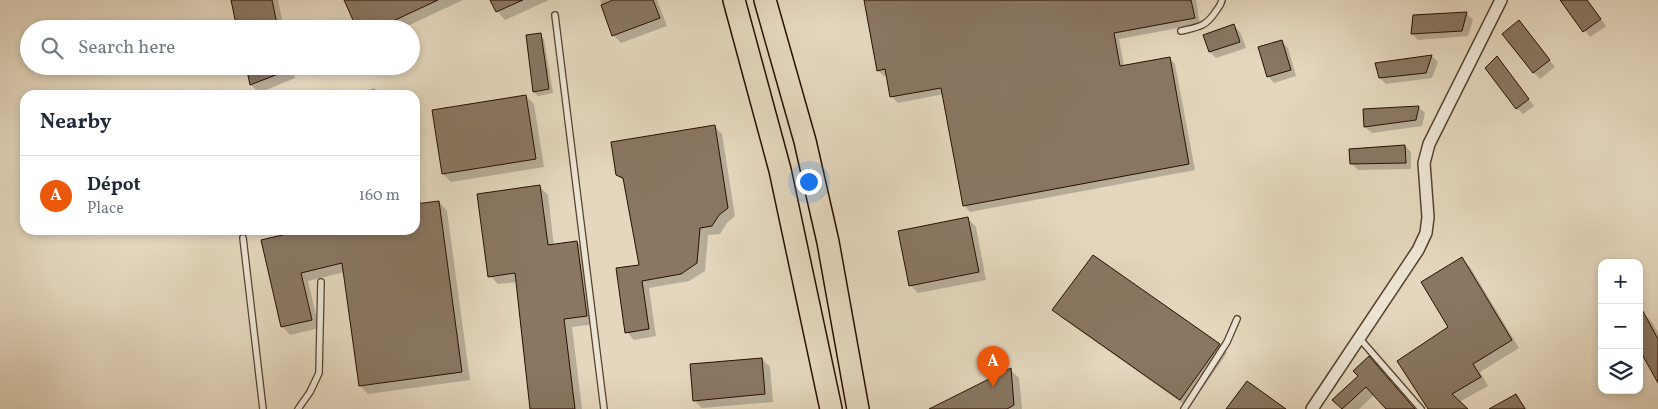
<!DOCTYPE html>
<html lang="en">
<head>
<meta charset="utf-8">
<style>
	:root { --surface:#fff; --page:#f2f2f3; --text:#1f2937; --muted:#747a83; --line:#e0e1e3; --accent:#ea580c }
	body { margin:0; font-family:Vollkorn,serif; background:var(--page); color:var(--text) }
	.controls { position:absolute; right:15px; bottom:15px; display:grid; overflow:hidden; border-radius:10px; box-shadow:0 2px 8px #0003 }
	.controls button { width:45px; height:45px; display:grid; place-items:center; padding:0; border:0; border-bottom:1px solid var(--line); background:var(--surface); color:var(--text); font:25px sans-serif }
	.you { position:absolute; left:808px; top:181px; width:18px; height:18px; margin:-12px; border:4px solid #fff; border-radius:50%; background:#1a73e8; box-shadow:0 0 0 8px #1a73e833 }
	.badge { display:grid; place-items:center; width:32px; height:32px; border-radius:50%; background:var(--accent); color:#fff; font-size:16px; font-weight:700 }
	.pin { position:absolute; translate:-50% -41px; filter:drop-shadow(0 1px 2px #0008) }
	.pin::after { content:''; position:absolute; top:26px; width:18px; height:15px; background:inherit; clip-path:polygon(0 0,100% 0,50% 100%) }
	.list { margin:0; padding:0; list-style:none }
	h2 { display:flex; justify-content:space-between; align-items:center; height:65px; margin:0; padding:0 20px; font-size:21px }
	h2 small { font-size:16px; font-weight:400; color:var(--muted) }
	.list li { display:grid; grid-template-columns:32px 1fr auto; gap:15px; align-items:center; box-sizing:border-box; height:80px; padding:0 20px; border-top:1px solid var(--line) }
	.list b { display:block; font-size:19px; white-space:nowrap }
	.list p { margin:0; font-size:16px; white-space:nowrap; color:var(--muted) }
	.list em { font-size:16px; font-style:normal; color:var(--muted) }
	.icon { flex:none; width:28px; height:28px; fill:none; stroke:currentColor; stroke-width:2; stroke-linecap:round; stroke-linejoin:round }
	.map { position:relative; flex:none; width:1658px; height:409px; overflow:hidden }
	.search { position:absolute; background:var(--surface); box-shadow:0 2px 8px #0003; left:20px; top:20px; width:400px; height:55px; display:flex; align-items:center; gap:12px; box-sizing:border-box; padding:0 18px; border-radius:28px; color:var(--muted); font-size:19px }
	.panel { position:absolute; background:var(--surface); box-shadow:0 2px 8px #0003; left:20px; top:90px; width:400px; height:145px; border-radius:15px }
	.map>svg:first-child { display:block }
</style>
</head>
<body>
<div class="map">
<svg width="1658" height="409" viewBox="0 0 1658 409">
	<rect width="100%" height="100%" fill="#e4d7bd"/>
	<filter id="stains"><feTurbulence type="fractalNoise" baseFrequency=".004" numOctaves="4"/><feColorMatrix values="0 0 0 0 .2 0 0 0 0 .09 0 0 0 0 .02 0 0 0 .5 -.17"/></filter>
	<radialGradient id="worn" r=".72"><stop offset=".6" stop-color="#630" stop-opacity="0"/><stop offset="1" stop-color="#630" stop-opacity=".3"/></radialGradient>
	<!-- shadow -->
	<path fill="#0003" d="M232,0H278L284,29H239Z
		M345,0H463L401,29H358Z
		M492,0H549L505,20L497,11Z
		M600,0H657L667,26L621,43L613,35Z
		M865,0H1196L1200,24L1119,39L1124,66L1169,58L1175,64L1195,170L970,212L964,205L944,94L898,103L892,97L888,76H884L878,70Z
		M1562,0H1587L1606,26L1590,37Z
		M1467,14L1473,20L1468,36L1418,40L1412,34Z
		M1234,26L1240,32L1246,48L1216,58L1210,52Z
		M1525,28L1555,67L1540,79L1534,73Z
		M540,35L544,39L553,93L538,96L534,92Z
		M1282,42L1288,48L1296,76L1274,83L1268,76Z
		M1432,56L1438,62L1432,78L1386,84L1380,78L1377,64Z
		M1497,58L1534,106L1523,114L1517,108Z
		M292,66L295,78L259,93L251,85Z
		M374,88L381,95H355Z
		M526,96L534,104L544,167L451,182L443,174Z
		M1419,107L1425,113L1422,126L1372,133L1365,127Z
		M714,126L722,134L735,216L727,223L720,234L708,235L705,271L689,281L649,288L656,336L634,340L627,332L640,266L625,182L617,175Z
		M1405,146L1411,152V169L1358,170L1351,163Z
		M540,187L548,195L554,246L577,242L585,251L595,324L572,327L582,409H532L517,282L498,284L490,276Z
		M439,202L447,211L470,380L368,394L360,386L345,272L308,281L319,328L290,335L282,326L295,233L293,230H415V206Z
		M968,219L976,227L986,280L918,293L910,285Z
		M1093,257L1219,345L1227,353L1189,408L1062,318L1054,310Z
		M1462,259L1470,267L1519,348L1480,372L1488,386L1459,402L1466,409H1430L1449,328Z
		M1644,314L1652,322L1658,333V381Z
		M762,359L770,367L773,402L702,408L694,400Z
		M1011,370L1019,378L1022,409H932Z
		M1360,376L1414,409H1387L1374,395L1359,409H1342L1334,400Z
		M1516,395L1527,409H1492Z"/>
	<!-- building -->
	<path fill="#897762" stroke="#270f00" d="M231,0H272L278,29H237Z
		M344,0H438L376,29H357Z
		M490,0H523L496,12Z
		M613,0H653L660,18L612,36L601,5Z
		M864,0H1191L1195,18L1114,33L1120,66L1170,57L1189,164L963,206L941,88L890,97L885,69L877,71Z
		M1560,0H1587L1601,19L1583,32Z
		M1467,12L1462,31L1411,34L1413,15Z
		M1519,20L1550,60L1533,73L1502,34Z
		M1234,24L1240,42L1209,52L1203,35Z
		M541,33L549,89L533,92L526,35Z
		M1282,40L1291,70L1267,77L1258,47Z
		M1432,55L1426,73L1379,78L1375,63Z
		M1497,56L1529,99L1516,109L1485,68Z
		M246,66H295L296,67L250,85Z
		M526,95L536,159L442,174L432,110Z
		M1419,106L1416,120L1364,127L1363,109Z
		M715,125L728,208L719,215L712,226L700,228L697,263L681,274L642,281L649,329L625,333L616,268L639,265L623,178L616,175L611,142Z
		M1405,145L1406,163L1350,164L1349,149Z
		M540,185L548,245L577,241L587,316L564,319L575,409H530L515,273L488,277L477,194Z
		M439,201L462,372L359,386L342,263L301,273L312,320L281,327L261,240L304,230H415V204Z
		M968,217L979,272L909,286L898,231Z
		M1093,255L1220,344L1180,400L1052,310Z
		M1462,257L1512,340L1473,364L1481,377L1452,394L1468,409H1428L1397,361L1448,327L1421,282Z
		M1639,304L1658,339V383L1639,349Z
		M1369,356L1415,409H1386L1366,387L1342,409L1332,400L1358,376L1353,371Z
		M762,358L765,394L693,401L690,364Z
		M1011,368L1014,405L1007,409H929Z
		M1247,381L1286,409H1226Z
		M1516,394L1525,409H1489Z"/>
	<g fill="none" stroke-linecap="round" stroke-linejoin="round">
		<defs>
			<path id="lane" d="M555,15L604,409
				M1181,31C1198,27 1206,27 1216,11C1219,7 1221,5 1222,0
				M243,238L263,409
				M1360,339L1421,409
				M298,409L310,392L319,373L321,282
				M1184,409L1227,342L1237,319"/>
			<path id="street" d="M1312,409L1418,250L1426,233L1428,217L1424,163L1429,144L1501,0"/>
			<path id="highway" d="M734,0L780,170L831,409
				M765,0L805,141L828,242L858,409"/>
		</defs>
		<!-- lane casing -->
		<use href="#lane" stroke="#56412f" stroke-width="8"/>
		<!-- street casing -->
		<use href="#street" stroke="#56412f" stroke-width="14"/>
		<!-- highway casing -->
		<use href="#highway" stroke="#270f00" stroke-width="24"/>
		<!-- lane -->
		<use href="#lane" stroke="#ede5d4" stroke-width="5.5"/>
		<!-- street -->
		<use href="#street" stroke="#ede5d4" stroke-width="11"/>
		<!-- highway -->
		<use href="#highway" stroke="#e4d7bd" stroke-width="21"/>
	</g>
	<rect width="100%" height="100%" filter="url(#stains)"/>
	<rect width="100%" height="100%" fill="url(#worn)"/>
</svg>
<div class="controls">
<button>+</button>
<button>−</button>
<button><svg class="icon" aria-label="layers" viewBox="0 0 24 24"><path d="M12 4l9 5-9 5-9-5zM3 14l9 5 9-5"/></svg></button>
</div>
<div class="you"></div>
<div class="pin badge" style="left:993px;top:387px">A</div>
<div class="search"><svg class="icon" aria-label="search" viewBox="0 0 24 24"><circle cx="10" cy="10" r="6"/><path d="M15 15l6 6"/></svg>Search here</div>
<section class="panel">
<h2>Nearby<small></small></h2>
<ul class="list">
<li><span class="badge">A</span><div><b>Dépot</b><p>Place</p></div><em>160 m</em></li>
</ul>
</section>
</div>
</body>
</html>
